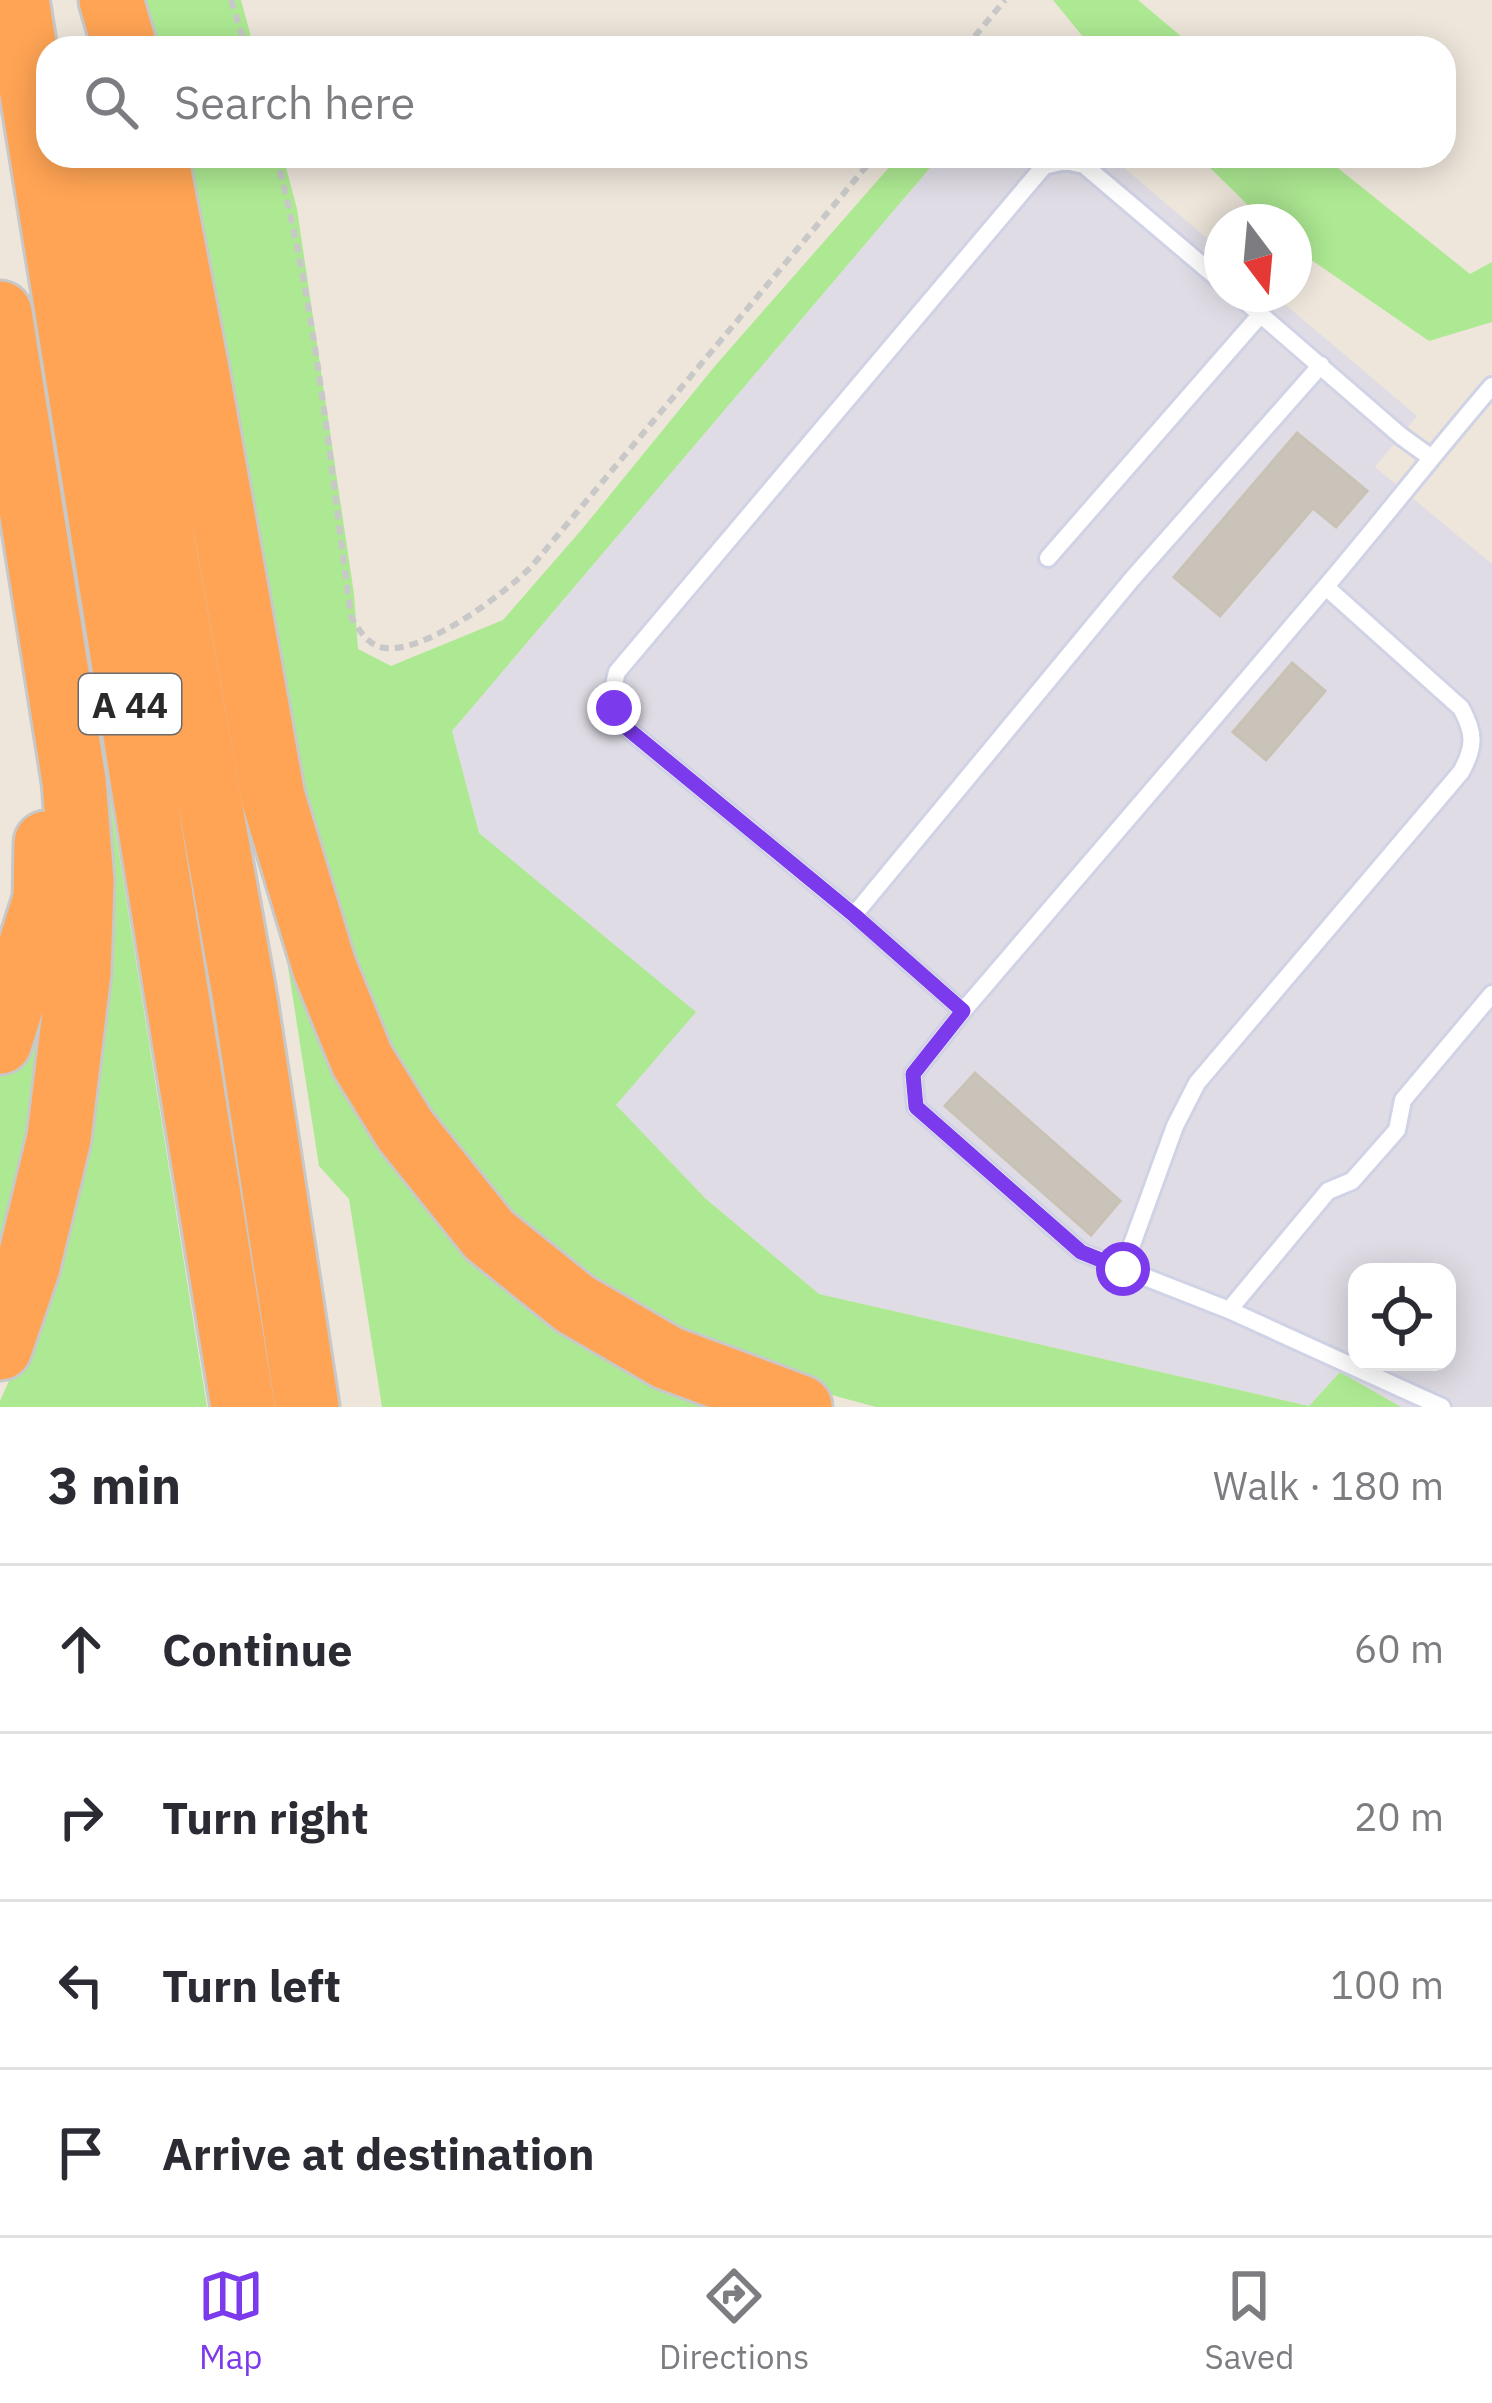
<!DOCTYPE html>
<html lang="en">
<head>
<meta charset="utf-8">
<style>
	:root { --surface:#fff; --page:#f7f7f7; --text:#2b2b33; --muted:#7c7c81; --line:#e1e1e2; --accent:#7c3aed }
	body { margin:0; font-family:"IBM Plex Sans",sans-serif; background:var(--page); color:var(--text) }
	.controls { position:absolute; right:36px; bottom:36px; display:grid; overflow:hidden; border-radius:24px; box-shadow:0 6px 30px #0003 }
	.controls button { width:108px; height:108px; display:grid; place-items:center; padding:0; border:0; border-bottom:3px solid var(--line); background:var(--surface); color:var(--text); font:60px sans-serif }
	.compass { position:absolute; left:1204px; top:204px; width:108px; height:108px; border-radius:50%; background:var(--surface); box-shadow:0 6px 30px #0003; rotate:164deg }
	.stop { position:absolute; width:36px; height:36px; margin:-27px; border:9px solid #7c3aed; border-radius:50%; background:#fff }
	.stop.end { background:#7c3aed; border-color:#fff; box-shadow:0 3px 12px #0008 }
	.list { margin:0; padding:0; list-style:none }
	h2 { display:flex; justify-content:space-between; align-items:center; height:156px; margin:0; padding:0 48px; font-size:51px }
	h2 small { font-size:39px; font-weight:400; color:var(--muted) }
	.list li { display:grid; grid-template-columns:78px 1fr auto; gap:36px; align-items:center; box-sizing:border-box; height:168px; padding:0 48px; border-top:3px solid var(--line) }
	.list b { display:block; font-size:45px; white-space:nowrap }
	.list em { font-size:39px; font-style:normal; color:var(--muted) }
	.icon { flex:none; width:66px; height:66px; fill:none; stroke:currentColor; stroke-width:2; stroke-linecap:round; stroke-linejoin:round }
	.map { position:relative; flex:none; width:1492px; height:1407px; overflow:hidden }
	.search { position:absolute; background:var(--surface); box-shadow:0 6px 30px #0003; left:36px; right:36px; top:36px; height:132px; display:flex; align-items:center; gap:30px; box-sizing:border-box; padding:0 42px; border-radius:36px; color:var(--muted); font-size:45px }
	.sheet { height:828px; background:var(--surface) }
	nav { display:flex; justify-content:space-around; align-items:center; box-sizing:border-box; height:168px; border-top:3px solid var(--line); background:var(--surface); font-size:33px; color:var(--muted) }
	nav a { display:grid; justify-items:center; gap:6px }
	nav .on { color:var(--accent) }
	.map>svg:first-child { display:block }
</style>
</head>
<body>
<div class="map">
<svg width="1492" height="1407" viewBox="0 0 1492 1407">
	<rect width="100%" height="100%" fill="#eee6db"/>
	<!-- industrial -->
	<path fill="#dfdce5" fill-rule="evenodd" d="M940,156H1110L1222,251V294H1273L1417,416L1375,467L1492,564V1407H1401L1340,1372L1309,1406L819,1294L705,1198L615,1105L695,1012L479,834L452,731ZM1357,1272H1447V1362H1357Z"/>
	<!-- green -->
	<path fill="#ade992" d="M130,0H241L254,48H143Z
		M1053,0H1138L1195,48H1092Z
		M169,156H283L297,209L354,594L358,649L391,666L503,620L583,528L715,366L899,156H940L452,731L479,833L696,1012L616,1105L705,1198L819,1294L1309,1406L1340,1372L1401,1407H876L744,1371L627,1316L443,1151L328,927Z
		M1198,156H1323L1470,274L1492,262V322L1429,341L1294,248V222H1265Z
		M98,752L103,753L207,1407H0V1401L12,1374Z
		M273,870L426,1191L750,1407H382L349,1199L319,1166Z
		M29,992L48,1018L19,1198L0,1255V1068Z"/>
	<!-- building -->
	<path fill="#c9c3ba" stroke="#c9c2b4" stroke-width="3" d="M1297,433L1367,491L1336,527L1313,508L1220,616L1174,577Z
		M1292,663L1325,691L1266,760L1233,732Z
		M975,1073L1120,1201L1091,1235L945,1106Z"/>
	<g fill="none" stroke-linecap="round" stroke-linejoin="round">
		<defs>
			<path id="service" d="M1237,294L1401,436L1430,457
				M1048,558L1261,314
				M854,915L1132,579L1321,365
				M963,1011L854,915L623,725C613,706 611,693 617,672L1044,166L1065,161L1084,165L1222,282
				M1123,1269L1175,1126L1197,1083L1461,772C1475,747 1475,733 1461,708L1326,587
				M1229,1310L1328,1191L1352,1181L1397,1130L1403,1100L1492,994
				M1442,1407L1229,1310L1081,1252L916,1107L913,1074L963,1011C1084,869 1207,727 1328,584C1383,519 1436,451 1492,386"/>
			<path id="motorway" d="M17,0L243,1407
				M111,0L125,48
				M102,156L164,546L245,999L307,1407
				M156,156L199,381L273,797L324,966L362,1060L405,1130L489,1235L575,1304L668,1358L800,1407
				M0,313L74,781L82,882L79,972L59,1138L28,1266L0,1348
				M0,1042L45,899L46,843"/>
		</defs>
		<!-- service casing -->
		<use href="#service" stroke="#d0d3e5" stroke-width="22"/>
		<!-- motorway casing -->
		<use href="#motorway" stroke="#c8c8c8" stroke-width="69"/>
		<!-- path -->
		<path stroke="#c8c8c8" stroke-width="6" stroke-dasharray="9 6" stroke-linecap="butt" d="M231,0L246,48
			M965,48L1005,0
			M276,156C316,307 330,463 351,617C359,630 368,646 385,648C426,653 504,594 532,566L875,156"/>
		<!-- service -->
		<use href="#service" stroke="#fff" stroke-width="16"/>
		<!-- motorway -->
		<use href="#motorway" stroke="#ffa454" stroke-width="63"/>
	</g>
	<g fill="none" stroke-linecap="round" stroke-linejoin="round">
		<!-- route -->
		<path stroke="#7c3aed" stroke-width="15" d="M614,708L623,725L854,915L963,1011L913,1074L916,1107L1081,1252L1123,1269"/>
	</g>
	<g text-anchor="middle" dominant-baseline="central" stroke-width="9" stroke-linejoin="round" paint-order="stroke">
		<!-- shield labels -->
		<rect fill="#fff" stroke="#6a6a6a" stroke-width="3" x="79" y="674" width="102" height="60" rx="9"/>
		<g font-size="36" font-weight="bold" fill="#2a2a2a">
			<text x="130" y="704">A 44</text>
		</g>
	</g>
</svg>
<div class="controls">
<button><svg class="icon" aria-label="locate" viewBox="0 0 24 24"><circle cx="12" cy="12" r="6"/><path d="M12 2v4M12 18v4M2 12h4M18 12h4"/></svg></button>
</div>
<svg class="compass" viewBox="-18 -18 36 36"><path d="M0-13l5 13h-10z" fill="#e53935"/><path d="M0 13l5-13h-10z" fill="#7c7c81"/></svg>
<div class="stop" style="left:1123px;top:1269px"></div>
<div class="stop end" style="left:614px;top:708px"></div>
<div class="search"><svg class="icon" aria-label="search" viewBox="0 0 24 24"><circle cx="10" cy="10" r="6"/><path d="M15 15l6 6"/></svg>Search here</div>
</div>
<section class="sheet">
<h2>3 min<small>Walk · 180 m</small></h2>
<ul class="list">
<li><svg class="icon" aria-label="ahead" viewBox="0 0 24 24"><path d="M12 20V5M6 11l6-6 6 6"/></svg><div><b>Continue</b></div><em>60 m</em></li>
<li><svg class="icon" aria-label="right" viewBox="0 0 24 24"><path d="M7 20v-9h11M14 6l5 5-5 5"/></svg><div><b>Turn right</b></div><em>20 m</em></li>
<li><svg class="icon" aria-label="left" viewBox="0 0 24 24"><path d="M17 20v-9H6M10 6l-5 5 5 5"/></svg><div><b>Turn left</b></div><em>100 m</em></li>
<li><svg class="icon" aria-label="arrive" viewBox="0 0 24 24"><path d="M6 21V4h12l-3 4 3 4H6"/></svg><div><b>Arrive at destination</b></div></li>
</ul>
</section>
<nav>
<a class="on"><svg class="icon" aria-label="map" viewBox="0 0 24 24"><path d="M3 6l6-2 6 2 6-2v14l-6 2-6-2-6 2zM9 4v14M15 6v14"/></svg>Map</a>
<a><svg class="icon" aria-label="directions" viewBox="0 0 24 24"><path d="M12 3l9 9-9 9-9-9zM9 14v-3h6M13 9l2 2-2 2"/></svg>Directions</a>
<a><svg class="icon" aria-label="saved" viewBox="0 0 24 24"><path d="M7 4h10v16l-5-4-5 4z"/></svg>Saved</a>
</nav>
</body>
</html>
